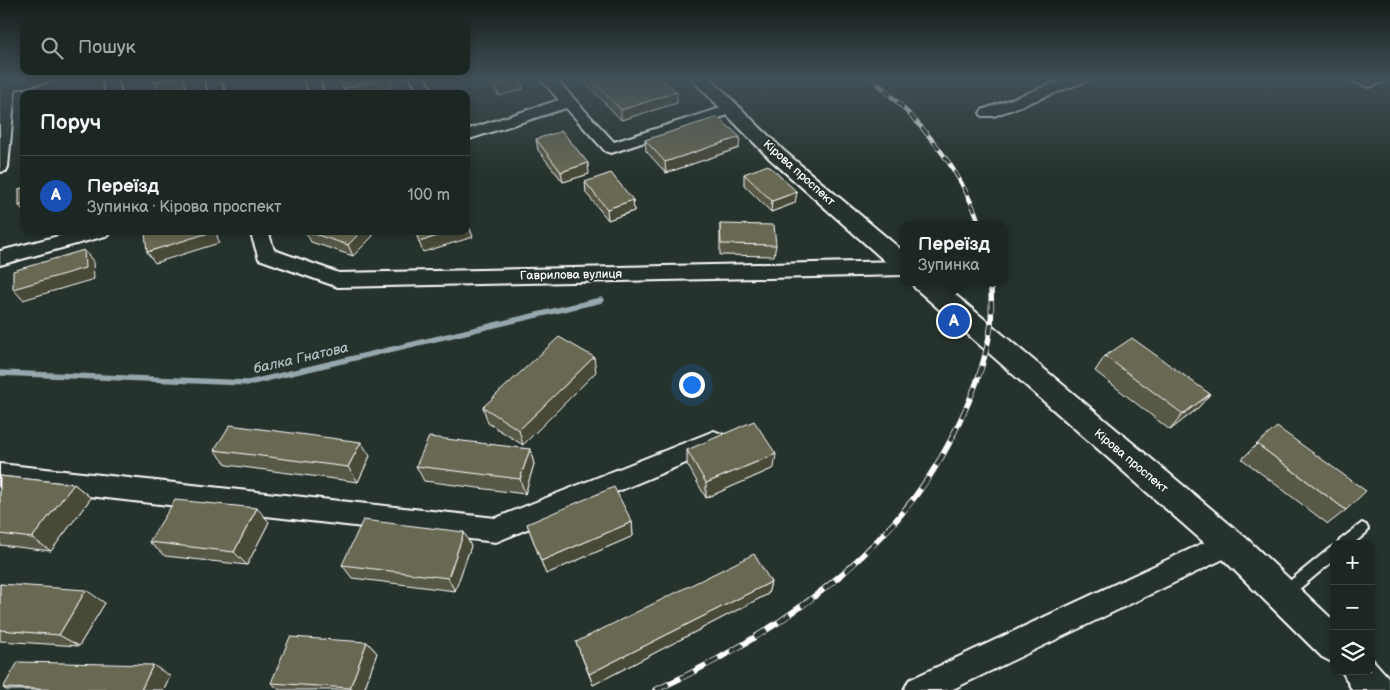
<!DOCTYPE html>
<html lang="uk">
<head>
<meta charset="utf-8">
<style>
	:root { --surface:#1c2622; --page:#252e2a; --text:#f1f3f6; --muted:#a0a5a5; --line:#3a4340; --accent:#ff9aa2 }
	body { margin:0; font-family:"Balsamiq Sans",sans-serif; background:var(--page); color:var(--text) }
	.controls { position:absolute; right:15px; bottom:15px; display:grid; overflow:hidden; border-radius:10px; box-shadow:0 2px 8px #0003 }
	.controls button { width:45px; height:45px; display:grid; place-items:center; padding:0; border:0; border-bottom:1px solid var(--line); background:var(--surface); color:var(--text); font:25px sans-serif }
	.you { position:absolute; left:691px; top:384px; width:18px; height:18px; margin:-12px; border:4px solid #fff; border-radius:50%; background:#1a73e8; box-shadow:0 0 0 8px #1a73e833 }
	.badge { display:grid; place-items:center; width:32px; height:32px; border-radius:50%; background:var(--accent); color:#fff; font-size:16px; font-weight:700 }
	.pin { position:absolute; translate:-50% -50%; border:2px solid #fff; box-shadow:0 1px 5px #0006 }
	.popup { position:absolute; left:900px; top:221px; width:108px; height:65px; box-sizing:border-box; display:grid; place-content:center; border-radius:10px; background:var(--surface); filter:drop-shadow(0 1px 4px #0005); font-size:16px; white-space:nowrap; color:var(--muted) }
	.popup b { font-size:19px; color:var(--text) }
	.popup::after { content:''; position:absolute; left:50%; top:100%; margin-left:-10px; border:10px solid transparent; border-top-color:var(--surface) }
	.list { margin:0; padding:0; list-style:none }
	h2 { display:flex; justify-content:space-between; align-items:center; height:65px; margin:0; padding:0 20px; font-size:21px }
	h2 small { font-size:16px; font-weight:400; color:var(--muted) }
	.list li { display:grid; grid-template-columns:32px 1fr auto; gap:15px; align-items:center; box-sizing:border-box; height:80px; padding:0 20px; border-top:1px solid var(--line) }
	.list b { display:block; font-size:19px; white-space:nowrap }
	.list p { margin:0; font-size:16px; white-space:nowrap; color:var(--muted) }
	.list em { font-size:16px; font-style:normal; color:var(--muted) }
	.icon { flex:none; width:28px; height:28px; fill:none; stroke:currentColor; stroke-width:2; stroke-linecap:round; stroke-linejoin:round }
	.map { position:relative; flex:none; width:1390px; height:690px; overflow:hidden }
	.search { position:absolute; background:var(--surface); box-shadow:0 2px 8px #0003; left:20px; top:20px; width:450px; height:55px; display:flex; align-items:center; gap:12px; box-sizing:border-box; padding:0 18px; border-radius:10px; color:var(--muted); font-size:19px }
	.panel { position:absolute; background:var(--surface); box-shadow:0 2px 8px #0003; left:20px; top:90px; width:450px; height:145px; border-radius:10px }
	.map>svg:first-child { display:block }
</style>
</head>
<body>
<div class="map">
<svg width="1390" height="690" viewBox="0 0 1390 690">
	<rect width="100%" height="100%" fill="#26332d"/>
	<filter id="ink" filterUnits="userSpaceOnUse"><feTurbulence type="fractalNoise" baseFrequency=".02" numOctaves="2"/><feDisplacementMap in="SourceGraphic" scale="10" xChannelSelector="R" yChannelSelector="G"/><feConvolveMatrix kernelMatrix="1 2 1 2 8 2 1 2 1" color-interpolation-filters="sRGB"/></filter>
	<g filter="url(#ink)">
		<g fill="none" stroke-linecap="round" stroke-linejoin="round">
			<!-- stream -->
			<path stroke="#96a7ad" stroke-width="5.5" d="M0,373L248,383L601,300"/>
			<defs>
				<path id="service" d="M1362,523L1366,525L1368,529L1366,533L1353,544H1338L1340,540Z
					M1334,546V560L1291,596L1286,598L1281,596L1280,592L1281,588L1330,548Z"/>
				<path id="minor" d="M2,77H16V80L32,77H57L55,80L15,89L8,167L6,171L0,172V83Z
					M103,77H117L121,94H105Z
					M205,77H219L225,94H209Z
					M303,77H317L325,94H310Z
					M410,77H424L434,94H419Z
					M539,77H554L614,142L727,106H737L740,109L737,112L611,153L605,151L566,108L466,140V130L559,100Z
					M1071,77H1091L1089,80L994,116H982L980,113L982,110Z
					M1345,77H1390V79L1370,87L1347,80Z
					M78,231H111L109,235L0,265V251Z
					M250,231H268L274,250L339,273L904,261V275L338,287L259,259Z
					M714,431L722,434L726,441L722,448L496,542L0,486V464L496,518Z
					M1229,531L1238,534L1242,543L1238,552L951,690H904L909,680Z"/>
				<path id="tertiary" d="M690,77H709L784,151L904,252V273L896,271L770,159Z
					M912,282H940L1246,538L1334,621V663L1322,657L1224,560L915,288Z
					M1371,658L1388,677L1390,690H1352L1342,671H1371Z"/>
			</defs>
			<!-- service casing -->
			<use href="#service" stroke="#fff" stroke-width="4"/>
			<!-- minor casing -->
			<use href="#minor" stroke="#fff" stroke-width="4"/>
			<!-- tertiary casing -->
			<use href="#tertiary" stroke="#fff" stroke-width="4"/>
			<!-- service -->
			<use href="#service" fill="#26332d" fill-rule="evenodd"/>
			<!-- minor -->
			<use href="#minor" fill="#26332d" fill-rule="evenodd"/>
			<!-- tertiary -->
			<use href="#tertiary" fill="#26332d" fill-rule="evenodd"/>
			<defs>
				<path id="rail-far2" d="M871,77C919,121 958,162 980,225"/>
				<path id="rail-far1" d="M952,437C970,402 986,365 991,324C992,311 991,296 991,282"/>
				<path id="rail" d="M656,690C775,635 892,556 953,436"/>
			</defs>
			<!-- rail-far2 casing -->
			<use href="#rail-far2" stroke="#fff" stroke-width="4.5"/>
			<!-- rail-far1 casing -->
			<use href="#rail-far1" stroke="#fff" stroke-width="5.5"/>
			<!-- rail casing -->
			<use href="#rail" stroke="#fff" stroke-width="6"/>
			<!-- rail-far2 -->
			<use href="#rail-far2" stroke="#26332d" stroke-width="3" stroke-dasharray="9" stroke-linecap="butt"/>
			<!-- rail-far1 -->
			<use href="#rail-far1" stroke="#26332d" stroke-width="4" stroke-dasharray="11" stroke-linecap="butt"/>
			<!-- rail -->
			<use href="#rail" stroke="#26332d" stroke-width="4.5" stroke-dasharray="14" stroke-linecap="butt"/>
		</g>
		<!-- wall -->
		<path fill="#595947" stroke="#fff" d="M484,77H520L523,89L499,96Z
			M580,77H660L677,103L621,120Z
			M536,139L589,174L563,182L538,150Z
			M645,140L739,148L666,173L646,151Z
			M744,174L795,203L771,212L744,185Z
			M585,182L633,200L634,211L608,220L586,193Z
			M720,224L776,245L774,256L720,255Z
			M305,231L373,236L353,256L311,242Z
			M1105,356L1210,394L1197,409L1170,430L1095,371Z
			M596,372L523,445L488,423L483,407Z
			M1257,444L1346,510L1328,524L1242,459Z
			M530,449L534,464L525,494L424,481L416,466Z
			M214,450L370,456L358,482L227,465Z
			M687,450L774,468L706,498L687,464Z
			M0,476L74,484L91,498L51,551L0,545Z
			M269,522L247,565L165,556L149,542Z
			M632,522L633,536L546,574L527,524Z
			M471,546L455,591L352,578L342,565Z
			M771,582L768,594L593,685L576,642Z
			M0,584L105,603L79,646L0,641Z
			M367,642L377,653L364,690H280L271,683Z
			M170,676L164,690H6L3,688Z"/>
		<!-- shaded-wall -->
		<path fill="#494839" stroke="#fff" d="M178,77H183L186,87L160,93L154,82Z
			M388,77H390L393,87L367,94H345L343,89Z
			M521,78L523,89L499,96L497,85Z
			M677,92V103L621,120V110Z
			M740,137L739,148L666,173L665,162Z
			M588,163L589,174L563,182L561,172Z
			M797,192L795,203L771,212L772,201Z
			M633,200L634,211L608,220L607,209Z
			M24,204V211L19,206Z
			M469,226L473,237L423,252L419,242L452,231H466V227Z
			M212,231H216L219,243L155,263L147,252Z
			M362,231H371L373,236L353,256L348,245Z
			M84,250L93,261L94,279L23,300L13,289Z
			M594,357L596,372L523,445L519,430Z
			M1210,394L1197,409L1170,430L1183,414Z
			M361,442L370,456L358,482L348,467Z
			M530,449L534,464L525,494L520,479Z
			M776,454L774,468L706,498V483Z
			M74,484L91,498L51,551L32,538Z
			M257,508L269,522L247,565L234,552Z
			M632,522L633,536L546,574L541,561Z
			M464,532L471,546L455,591L448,578Z
			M771,582L768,594L593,685L589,674Z
			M86,590L105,603L79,646L59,635Z
			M367,642L377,653L364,690H353L350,688Z
			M153,665L170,676L164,690H141Z"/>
		<!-- building -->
		<path fill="#686752" stroke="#fff" d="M153,77H178L154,82Z
			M338,77H388L343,89Z
			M490,77H520L521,78L497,85Z
			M589,77H660L677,92L621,110Z
			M718,117L740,137L665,162L645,140Z
			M562,131L588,163L561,172L536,139Z
			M768,165L797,192L772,201L744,174Z
			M611,173L633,200L607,209L585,182Z
			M24,187V204L19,206V189Z
			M466,219L469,226L466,227Z
			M720,224L774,225L776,245L721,244Z
			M150,231H212V232L147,252L145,233Z
			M305,231H362L348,245Z
			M415,231H452L419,242Z
			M84,250L85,268L13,289V271Z
			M559,337L594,357L519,430L483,407Z
			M1132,338L1210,394L1183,414L1105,356Z
			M754,421L776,454L706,483L687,450Z
			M230,425L361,442L348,467L214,450Z
			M1277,427L1366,491L1346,510L1257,444Z
			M429,437L530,449L520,479L416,466Z
			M0,476L74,484L32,538L0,534Z
			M614,487L632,522L541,561L527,524Z
			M175,500L257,508L234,552L149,542Z
			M363,520L464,532L448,578L342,565Z
			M754,554L771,582L589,674L576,642Z
			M0,584L86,590L59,635L0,630Z
			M290,637L367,642L350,688L271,683Z
			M18,662L153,665L141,690H68L3,688Z"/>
	</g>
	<!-- sky -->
	<linearGradient id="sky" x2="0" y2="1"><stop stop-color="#151c19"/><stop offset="0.45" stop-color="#415057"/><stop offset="1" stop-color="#415057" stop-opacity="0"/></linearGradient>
	<rect width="1390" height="173" fill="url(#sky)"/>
	<g text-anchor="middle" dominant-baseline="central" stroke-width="4" stroke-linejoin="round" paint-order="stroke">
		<!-- street labels -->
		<g font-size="12" fill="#fff" stroke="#26332d">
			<text transform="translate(799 173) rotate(42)">Кірова проспект</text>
			<text transform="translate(571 275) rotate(-1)">Гаврилова вулиця</text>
			<text transform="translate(1131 461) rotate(40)">Кірова проспект</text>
		</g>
		<!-- water labels -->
		<g font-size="14" font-style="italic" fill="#b0bdc1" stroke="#26332d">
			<text transform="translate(301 358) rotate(-13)">балка Гнатова</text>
		</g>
	</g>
</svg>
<div class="controls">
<button>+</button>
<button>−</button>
<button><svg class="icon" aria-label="layers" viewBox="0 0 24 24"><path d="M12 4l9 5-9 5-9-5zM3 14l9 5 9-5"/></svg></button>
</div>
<div class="you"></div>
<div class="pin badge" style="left:954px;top:321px;background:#1a4fb4">A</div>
<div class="popup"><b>Переїзд</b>Зупинка</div>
<div class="search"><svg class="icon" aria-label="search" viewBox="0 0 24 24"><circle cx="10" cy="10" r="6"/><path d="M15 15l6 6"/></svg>Пошук</div>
<section class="panel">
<h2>Поруч<small></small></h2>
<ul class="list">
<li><span class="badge" style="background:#1a4fb4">A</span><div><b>Переїзд</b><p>Зупинка · Кірова проспект</p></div><em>100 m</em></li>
</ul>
</section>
</div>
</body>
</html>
